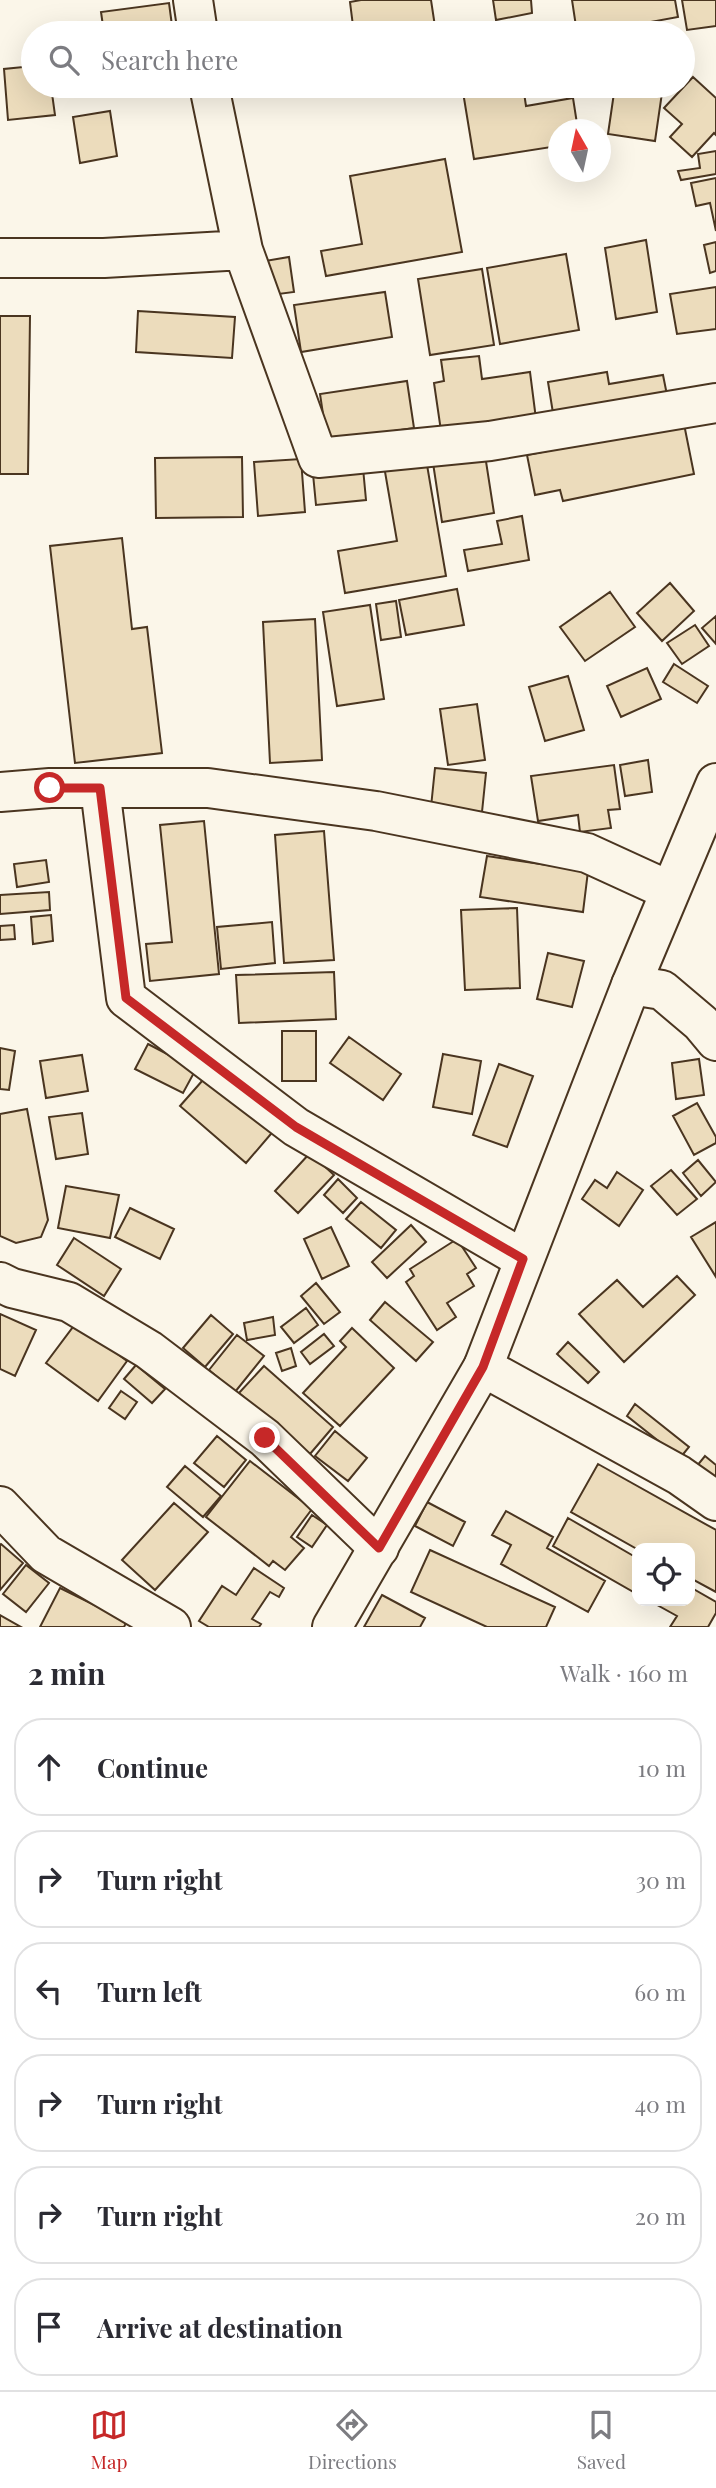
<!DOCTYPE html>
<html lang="en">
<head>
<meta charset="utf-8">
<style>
	:root { --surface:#fff; --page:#f7f7f7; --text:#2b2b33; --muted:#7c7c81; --line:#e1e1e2; --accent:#c62828 }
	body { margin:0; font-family:"Playfair Display",serif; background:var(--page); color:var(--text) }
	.controls { position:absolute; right:21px; bottom:21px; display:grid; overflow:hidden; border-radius:14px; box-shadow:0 7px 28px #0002 }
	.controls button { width:63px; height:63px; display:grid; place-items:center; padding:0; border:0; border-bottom:2px solid var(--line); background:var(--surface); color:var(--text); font:35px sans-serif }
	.compass { position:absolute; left:548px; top:119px; width:63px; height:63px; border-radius:50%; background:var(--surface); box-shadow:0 7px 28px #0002; rotate:351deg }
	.stop { position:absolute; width:21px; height:21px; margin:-16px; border:5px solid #c62828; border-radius:50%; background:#fff }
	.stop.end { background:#c62828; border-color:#fff; box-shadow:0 2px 7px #0008 }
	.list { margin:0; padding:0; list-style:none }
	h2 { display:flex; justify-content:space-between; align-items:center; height:91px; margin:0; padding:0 28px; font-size:30px }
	h2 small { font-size:23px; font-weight:400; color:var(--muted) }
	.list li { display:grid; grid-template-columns:46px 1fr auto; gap:21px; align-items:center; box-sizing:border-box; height:98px; margin:0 14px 14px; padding:0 14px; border:2px solid var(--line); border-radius:28px }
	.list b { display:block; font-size:26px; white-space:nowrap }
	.list em { font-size:23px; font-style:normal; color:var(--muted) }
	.icon { flex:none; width:38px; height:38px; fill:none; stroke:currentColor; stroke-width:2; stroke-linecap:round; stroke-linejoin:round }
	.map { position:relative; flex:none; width:716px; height:1627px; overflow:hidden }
	.search { position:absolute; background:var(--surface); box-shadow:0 7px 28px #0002; left:21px; right:21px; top:21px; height:77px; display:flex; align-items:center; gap:18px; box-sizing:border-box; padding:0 24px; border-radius:38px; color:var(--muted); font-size:26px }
	.sheet { height:763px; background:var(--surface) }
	nav { display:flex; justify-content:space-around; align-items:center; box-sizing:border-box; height:98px; border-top:2px solid var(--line); background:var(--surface); font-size:19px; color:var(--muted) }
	nav a { display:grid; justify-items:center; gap:4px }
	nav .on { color:var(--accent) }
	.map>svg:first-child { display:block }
</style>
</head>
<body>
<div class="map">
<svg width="716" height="1627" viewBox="0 0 716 1627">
	<rect width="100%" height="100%" fill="#fbf6e9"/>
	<!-- building -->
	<path fill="#ecdcbc" stroke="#4a3520" stroke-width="2" d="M361,0H431L436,33H325V31L353,26L350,2Z
		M493,0H531L532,13L496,20Z
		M572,0H675L678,17L591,33H577Z
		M682,0H716V26L687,30Z
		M169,3L173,33H104L101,12Z
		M33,66V86H51L55,115L8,120L4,69Z
		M693,77L716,98V135L714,133L692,157L670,137L682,124L664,108Z
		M355,86H403L356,92Z
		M500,86H523L526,106L573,98L578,130H558V146L474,159L463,92Z
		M615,86H663L655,141L608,134Z
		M110,111L117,156L80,163L73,117Z
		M716,151V174L681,180L678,171L700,168L698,154Z
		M445,159L462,252L326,276L321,251L362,244L350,176Z
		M716,178V231L710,203L696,206L691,183Z
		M646,240L657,312L616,319L605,248Z
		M716,242V271L710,273L704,245Z
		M566,254L579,330L500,344L487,268Z
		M289,257L294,292L271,295L265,261Z
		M482,269L494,345L430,355L418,279Z
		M716,287V329L677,334L670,294Z
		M385,292L392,337L301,352L294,305Z
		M138,311L235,317L232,358L136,352Z
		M0,316H30L28,474H0Z
		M479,356L482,379L530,372L536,419L441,431L434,383L444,381L441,360Z
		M607,372L609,384L663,375L667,395L553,413L548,382Z
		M407,381L414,428L327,441L320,394Z
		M684,424L694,474L563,501L560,490L535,495L527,455Z
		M485,455L494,513L442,522L433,463Z
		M242,457L243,517L156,518L155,458Z
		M301,459L305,512L258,516L254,462Z
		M426,459L446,576L345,593L338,551L397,541L384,466Z
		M363,468L366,500L316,505L313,474Z
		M522,516L529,560L468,571L464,550L502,544L497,521Z
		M122,538L132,629L147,627L162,753L75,763L50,546Z
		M670,583L694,611L662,641L637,613Z
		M457,589L464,625L406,635L399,600Z
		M610,592L635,627L585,661L560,627Z
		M396,601L401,637L381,640L376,604Z
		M370,605L384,699L337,706L323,612Z
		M716,616V644L702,628Z
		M315,619L322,760L270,763L263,622Z
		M695,625L709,646L682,664L667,643Z
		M674,664L708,686L697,703L663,682Z
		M647,668L661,699L621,717L607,686Z
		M568,676L584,730L545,741L529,687Z
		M477,704L485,760L448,765L440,709Z
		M648,760L652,792L625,796L620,765Z
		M614,765L620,809L608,810L611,828L580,832L578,815L538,821L531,776Z
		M435,768L486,773L482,812L431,807Z
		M204,821L219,974L150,981L146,944L172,942L160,825Z
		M324,831L334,960L284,963L275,835Z
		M487,856L588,871L583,912L480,897Z
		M46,860L49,882L17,887L14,864Z
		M49,892L50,910L0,914V895Z
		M517,908L520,988L465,990L461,910Z
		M51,915L53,941L33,944L31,917Z
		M272,922L275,963L221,969L217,927Z
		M14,925L15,939L0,940V926Z
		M548,953L584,961L572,1007L537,999Z
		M334,972L336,1019L239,1023L236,975Z
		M282,1031H316V1081H282Z
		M349,1037L401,1074L383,1100L330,1063Z
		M148,1044L196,1069L183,1093L135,1069Z
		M0,1048L15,1051L9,1090L0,1089Z
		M443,1054L481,1061L472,1114L433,1107Z
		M82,1055L88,1091L46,1098L40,1061Z
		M699,1059L704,1095L676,1099L672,1063Z
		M499,1064L533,1076L507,1147L473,1135Z
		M210,1072L276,1128L246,1163L180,1106Z
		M697,1103L716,1137V1143L694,1155L673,1116Z
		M27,1109L48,1220L41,1237L16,1243L0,1236V1114Z
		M82,1113L88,1154L56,1159L49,1117Z
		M310,1153L334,1175L298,1213L275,1191Z
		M698,1160L716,1182L701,1196L683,1173Z
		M671,1170L697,1199L677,1215L651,1186Z
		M617,1172L643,1190L619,1226L582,1199L595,1180L607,1188Z
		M338,1179L357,1198L343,1213L324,1195Z
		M66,1186L119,1195L110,1238L58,1228Z
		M361,1202L396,1230L381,1248L346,1219Z
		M130,1208L174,1229L160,1259L115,1237Z
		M716,1222V1277L691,1237Z
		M411,1225L426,1242L387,1278L372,1262Z
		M331,1227L349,1266L322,1279L304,1239Z
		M74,1238L121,1269L104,1296L57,1265Z
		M457,1239L476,1268L467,1274L474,1286L447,1303L456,1317L437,1330L406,1282L414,1276L410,1269Z
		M677,1276L695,1295L624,1362L579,1314L617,1280L643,1307Z
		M316,1283L340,1312L324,1324L301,1296Z
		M385,1302L433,1342L416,1361L370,1320Z
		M306,1308L318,1325L294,1343L281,1327Z
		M0,1314L36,1330L15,1376L0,1369Z
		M211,1315L233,1334L205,1367L183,1348Z
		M273,1317L275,1335L247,1340L244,1323Z
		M76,1323L127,1361L98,1401L46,1363Z
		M352,1328L394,1368L340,1426L303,1393L346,1347L340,1341Z
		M324,1334L334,1346L310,1364L301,1352Z
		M237,1335L264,1356L235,1392L209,1370Z
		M568,1342L599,1372L588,1383L557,1354Z
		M291,1348L296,1366L282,1371L276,1353Z
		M136,1365L165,1389L152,1403L124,1379Z
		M264,1366L333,1427L310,1454L239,1393Z
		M121,1391L137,1402L125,1419L109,1408Z
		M635,1404L689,1447L680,1458L627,1416Z
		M335,1431L367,1458L348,1481L315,1456Z
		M217,1436L246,1460L224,1487L194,1463Z
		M705,1456L716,1465V1483L696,1467Z
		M250,1461L312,1509L291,1537L304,1548L285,1570L273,1561L269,1566L206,1517Z
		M598,1464L716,1530V1592L690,1578V1548L637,1549L571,1512Z
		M185,1466L221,1496L203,1517L167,1487Z
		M427,1502L465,1522L453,1546L415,1526Z
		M174,1503L208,1532L155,1590L122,1560Z
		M506,1511L553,1537L547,1548L605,1581L588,1612L501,1564L511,1545L492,1535Z
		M312,1515L327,1525L312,1547L297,1537Z
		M568,1518L637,1558V1594L553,1546Z
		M1,1544L23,1563L0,1590V1545Z
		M430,1550L555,1607L546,1627H487L411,1592Z
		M26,1565L49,1583L26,1612L3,1594Z
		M254,1568L284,1588L279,1597L270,1592L252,1619L261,1624L259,1627H209L199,1621L222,1586L236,1595Z
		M690,1587L716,1602V1613L708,1627H670L677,1616L650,1601H690Z
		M60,1588L127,1621L124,1627H40Z
		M382,1595L425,1618L420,1627H364Z
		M0,1615L21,1627H0Z"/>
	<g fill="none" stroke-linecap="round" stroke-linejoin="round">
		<defs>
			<path id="minor" d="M193,0L198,33
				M209,86L243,250L318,458L490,441L716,403
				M0,258H104L243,250
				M100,788L126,998L296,1127L523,1259
				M0,792L50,788H208L376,811L587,853L670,891
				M631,985L662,990L701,1023L716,1041
				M0,1282L12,1288L69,1302L149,1350L265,1438L379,1548
				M483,1367L679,1475L716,1501
				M0,1506L46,1554L171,1627"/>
			<path id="secondary" d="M332,1627L483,1367L631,985L716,783"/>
		</defs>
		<!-- minor casing -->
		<use href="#minor" stroke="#4a3520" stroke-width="42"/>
		<!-- secondary casing -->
		<use href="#secondary" stroke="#4a3520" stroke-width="42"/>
		<!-- minor -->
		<use href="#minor" stroke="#fbf6e9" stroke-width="38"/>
		<!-- secondary -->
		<use href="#secondary" stroke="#fbf6e9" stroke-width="38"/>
	</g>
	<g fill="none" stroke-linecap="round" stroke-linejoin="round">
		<!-- route -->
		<path stroke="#c62828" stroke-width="9" d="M50,788H100L126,998L296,1127L523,1259L483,1367L379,1548L265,1438"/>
	</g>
</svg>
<div class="controls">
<button><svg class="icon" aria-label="locate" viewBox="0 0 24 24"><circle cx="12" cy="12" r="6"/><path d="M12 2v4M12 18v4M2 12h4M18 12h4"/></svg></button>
</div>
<svg class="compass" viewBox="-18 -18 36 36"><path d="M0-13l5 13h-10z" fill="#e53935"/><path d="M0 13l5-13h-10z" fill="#7c7c81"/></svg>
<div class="stop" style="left:50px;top:788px"></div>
<div class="stop end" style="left:265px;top:1438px"></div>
<div class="search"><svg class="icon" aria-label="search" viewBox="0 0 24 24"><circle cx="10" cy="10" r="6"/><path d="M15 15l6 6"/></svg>Search here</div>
</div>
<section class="sheet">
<h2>2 min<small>Walk · 160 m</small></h2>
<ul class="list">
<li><svg class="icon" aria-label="ahead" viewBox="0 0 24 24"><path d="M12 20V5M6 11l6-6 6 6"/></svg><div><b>Continue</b></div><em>10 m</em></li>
<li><svg class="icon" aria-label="right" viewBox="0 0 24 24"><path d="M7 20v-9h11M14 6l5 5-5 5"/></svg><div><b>Turn right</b></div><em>30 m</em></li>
<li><svg class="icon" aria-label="left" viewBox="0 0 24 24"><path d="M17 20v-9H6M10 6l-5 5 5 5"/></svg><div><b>Turn left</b></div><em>60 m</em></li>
<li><svg class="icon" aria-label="right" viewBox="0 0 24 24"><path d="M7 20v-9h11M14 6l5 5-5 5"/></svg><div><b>Turn right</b></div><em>40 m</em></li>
<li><svg class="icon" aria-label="right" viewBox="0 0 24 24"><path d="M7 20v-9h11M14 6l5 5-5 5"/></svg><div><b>Turn right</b></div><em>20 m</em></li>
<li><svg class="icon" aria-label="arrive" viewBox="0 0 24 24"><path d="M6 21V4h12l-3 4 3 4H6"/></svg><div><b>Arrive at destination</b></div></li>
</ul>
</section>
<nav>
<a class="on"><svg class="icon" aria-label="map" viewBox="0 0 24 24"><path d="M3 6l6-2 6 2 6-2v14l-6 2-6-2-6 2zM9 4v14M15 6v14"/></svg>Map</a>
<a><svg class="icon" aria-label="directions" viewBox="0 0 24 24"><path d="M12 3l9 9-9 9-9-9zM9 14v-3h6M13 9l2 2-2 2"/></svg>Directions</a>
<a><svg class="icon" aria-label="saved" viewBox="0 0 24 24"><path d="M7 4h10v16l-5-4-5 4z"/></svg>Saved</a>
</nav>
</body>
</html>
